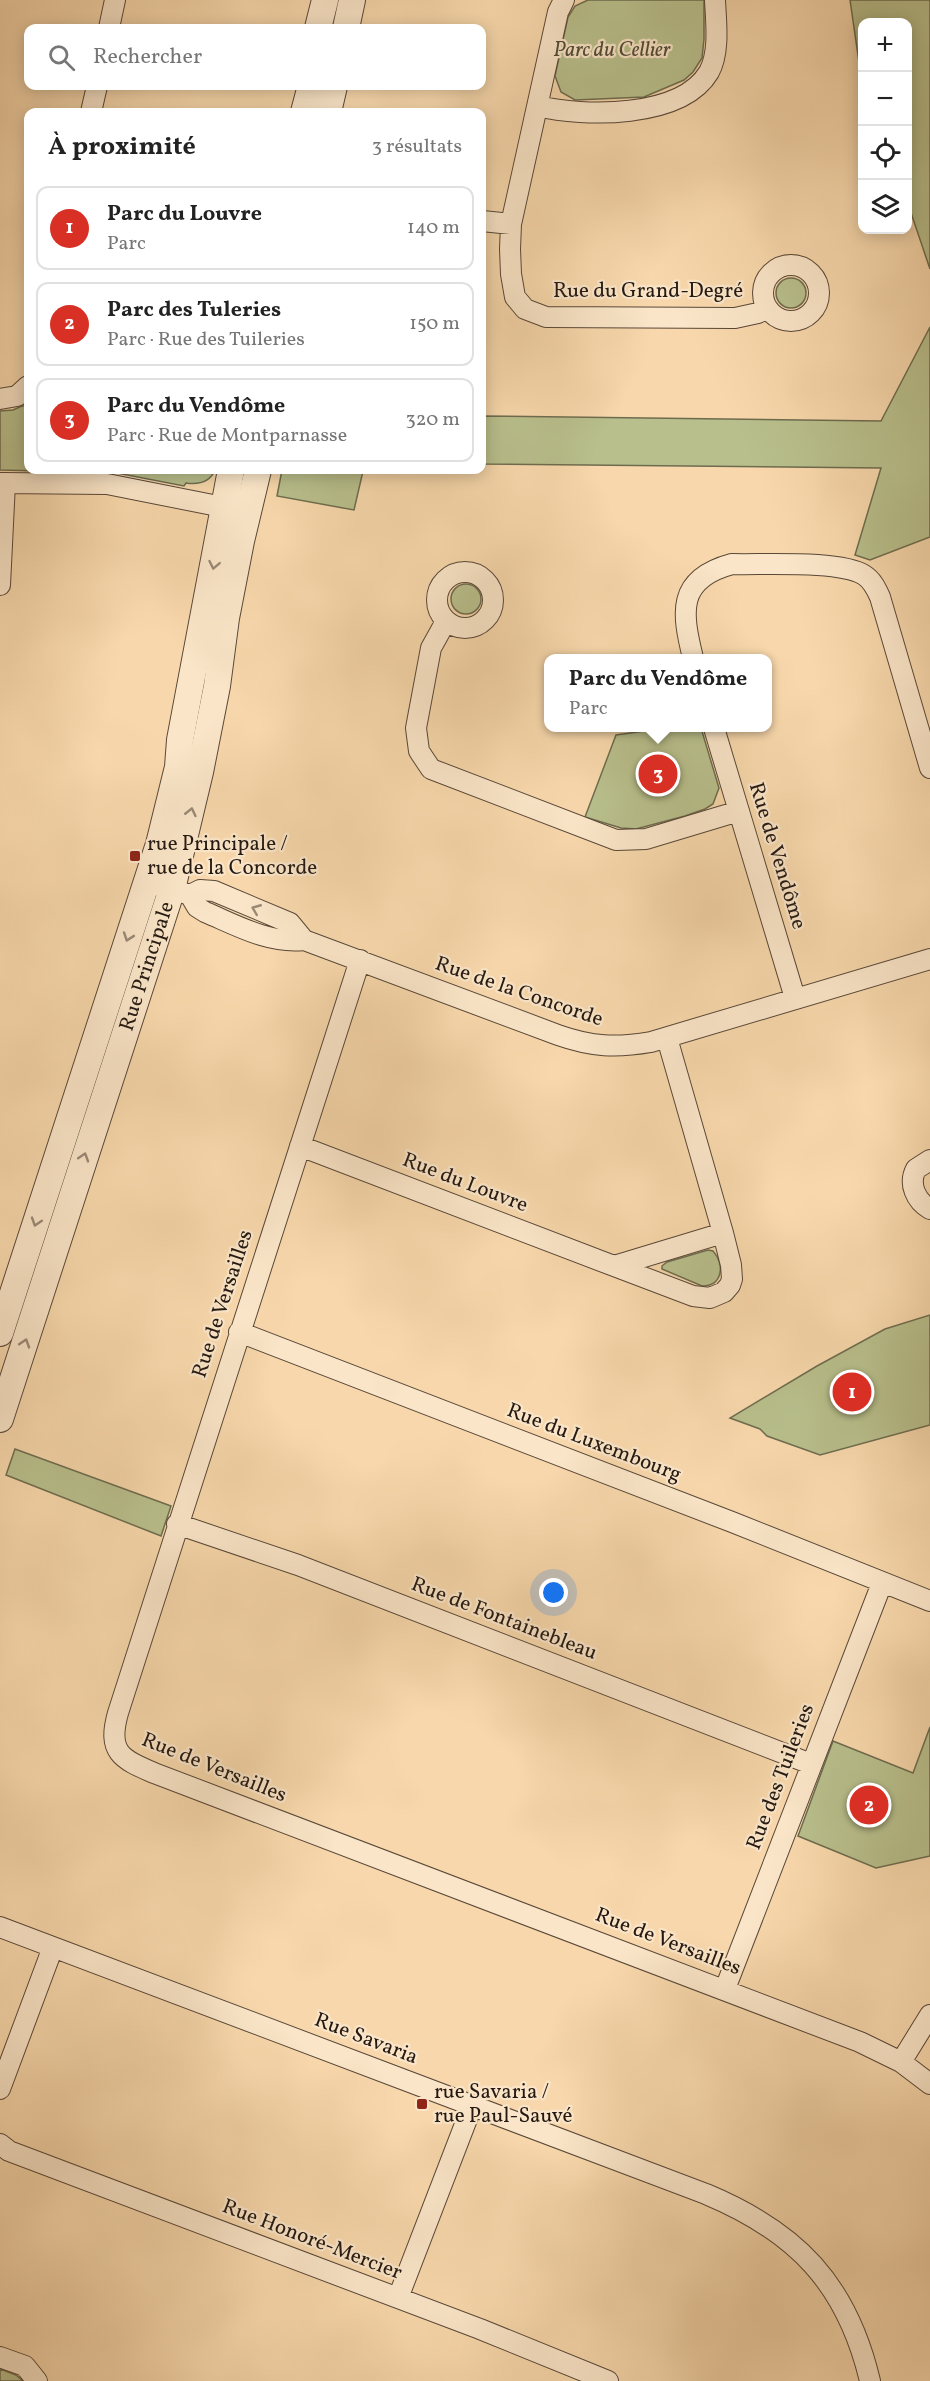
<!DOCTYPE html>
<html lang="fr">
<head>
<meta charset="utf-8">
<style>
	:root { --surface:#fff; --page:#f6f6f6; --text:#222; --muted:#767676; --line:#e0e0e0; --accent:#d93025 }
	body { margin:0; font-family:Vollkorn,serif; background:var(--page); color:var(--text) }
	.controls { position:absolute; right:18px; top:18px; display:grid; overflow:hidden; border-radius:12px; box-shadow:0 3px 15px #0003 }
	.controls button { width:54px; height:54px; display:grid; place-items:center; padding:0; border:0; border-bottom:2px solid var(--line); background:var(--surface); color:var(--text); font:30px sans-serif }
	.you { position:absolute; left:554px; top:1593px; width:21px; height:21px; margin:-15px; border:4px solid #fff; border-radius:50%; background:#1a73e8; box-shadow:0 0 0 9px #1a73e833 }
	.badge { display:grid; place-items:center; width:39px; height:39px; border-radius:50%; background:var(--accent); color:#fff; font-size:20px; font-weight:700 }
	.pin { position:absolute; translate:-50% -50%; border:3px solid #fff; box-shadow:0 2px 6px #0006 }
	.popup { position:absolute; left:544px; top:654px; width:228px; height:78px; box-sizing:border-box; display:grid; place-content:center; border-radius:12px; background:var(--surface); filter:drop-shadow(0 2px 4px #0005); font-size:20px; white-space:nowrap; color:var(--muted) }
	.popup b { font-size:22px; color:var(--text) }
	.popup::after { content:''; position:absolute; left:50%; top:100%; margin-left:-12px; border:12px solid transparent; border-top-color:var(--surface) }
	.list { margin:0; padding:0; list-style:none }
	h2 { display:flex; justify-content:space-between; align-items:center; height:78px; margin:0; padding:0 24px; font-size:26px }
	h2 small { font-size:20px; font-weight:400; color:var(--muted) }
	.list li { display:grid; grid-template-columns:39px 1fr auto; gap:18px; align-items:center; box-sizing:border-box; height:84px; margin:0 12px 12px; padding:0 12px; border:2px solid var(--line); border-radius:12px }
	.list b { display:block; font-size:22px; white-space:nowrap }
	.list p { margin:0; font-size:20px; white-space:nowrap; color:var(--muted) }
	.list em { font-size:20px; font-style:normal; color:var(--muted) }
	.icon { flex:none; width:33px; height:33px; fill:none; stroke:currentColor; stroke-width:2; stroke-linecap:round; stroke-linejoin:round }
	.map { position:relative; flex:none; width:930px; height:2381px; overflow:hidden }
	.search { position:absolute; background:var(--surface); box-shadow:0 3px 15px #0003; left:24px; top:24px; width:462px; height:66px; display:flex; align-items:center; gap:15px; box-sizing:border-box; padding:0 21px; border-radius:12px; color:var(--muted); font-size:22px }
	.panel { position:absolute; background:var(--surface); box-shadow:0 3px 15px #0003; left:24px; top:108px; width:462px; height:366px; border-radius:12px }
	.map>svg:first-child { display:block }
</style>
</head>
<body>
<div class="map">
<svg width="930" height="2381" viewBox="0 0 930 2381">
	<rect width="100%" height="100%" fill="#f7d7ab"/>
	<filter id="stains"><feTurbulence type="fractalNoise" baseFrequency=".00333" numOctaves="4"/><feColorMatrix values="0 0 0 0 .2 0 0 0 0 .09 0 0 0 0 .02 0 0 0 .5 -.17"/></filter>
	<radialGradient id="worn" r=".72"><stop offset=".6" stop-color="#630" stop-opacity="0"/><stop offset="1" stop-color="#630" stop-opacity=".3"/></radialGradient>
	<!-- green -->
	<path fill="#b8bf8c" stroke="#6e6c4f" stroke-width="1.5" d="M588,0H704V39L702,58L693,72L684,80L644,97L575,100L561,92L555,76L568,17L575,6Z
		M850,0H930V269L908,204V22H862V74L859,62Z
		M776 293a15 15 0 1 1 30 0a15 15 0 1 1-30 0Z
		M930,327V537L870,560L855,555L881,468L482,464V416L881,421Z
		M22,406H28V470H215C210,482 200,485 186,483L184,486L117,473L0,470V411L13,410Z
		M282,470H442L441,473L363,471L354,510L277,496Z
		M451 599a15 15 0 1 1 30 0a15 15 0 1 1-30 0Z
		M666,728H701L719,788L713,804L705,809L685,816L636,829L621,828L585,817L616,735Z
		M708,1250L713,1251C725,1264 723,1286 702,1286L662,1269V1266L667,1262Z
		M930,1315V1425L820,1455L767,1436L760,1429L730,1418L817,1366L885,1329Z
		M15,1449L171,1506L161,1536L6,1475Z
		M930,1727V1856L876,1868L798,1836L833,1741L913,1773Z
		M0,2369L16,2375L23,2381H0Z"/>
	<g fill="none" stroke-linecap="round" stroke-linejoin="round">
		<defs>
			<path id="minor" d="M564,0L558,12L511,224L510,249L511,274L515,297L525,309L546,317L735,318L758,313L767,308
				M109,28L115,0
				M538,106C583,117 681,119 709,72C720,52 716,22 715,0
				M91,112L97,86
				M482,221L511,224
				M763 293a28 28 0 1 1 56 0a28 28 0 1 1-56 0Z
				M0,399L17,396L28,386
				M0,483L107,484L238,510
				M437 600a28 28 0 1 1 56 0a28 28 0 1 1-56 0Z
				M0,585L5,483
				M446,621L431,648L416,728L419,751L431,769L616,840L646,839L739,811
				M693,658C682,613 676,579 732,564C762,565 840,560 864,575C872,580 876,588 880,597L930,768
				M714,728L795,998
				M148,882L190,895L197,907L205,912C236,925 269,944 304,940L558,1035C592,1047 616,1048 651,1042L930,959
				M190,895L200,890L214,891L290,923L304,940
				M360,960L118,1713C107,1752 121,1759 154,1773L860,2042L901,2062L930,2084
				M300,1146L614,1266L723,1233L667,1038
				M930,1160L916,1169C908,1184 916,1201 930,1209
				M614,1266L693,1296L710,1298L724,1292L730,1285L732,1279L731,1265L723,1233
				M239,1332L732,1522L930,1601
				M177,1524L298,1565L811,1764
				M0,1927L706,2194C797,2232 847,2284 870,2381
				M725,1989L882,1583
				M901,2062L930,2015
				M0,2089L53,1947
				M0,2144L9,2151L480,2329L608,2381
				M398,2298L472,2106
				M0,2357L25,2366L37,2381"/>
			<g id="tertiary">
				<path d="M318,28L325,0"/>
				<path d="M346,28L352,0"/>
				<path d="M304,112L311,86"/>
				<path d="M328,112L334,86"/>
				<path d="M0,1333L159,844L178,767L180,740L231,470"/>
				<path id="s1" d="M0,1419L172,889L200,772L217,686L226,618L241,541L258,470"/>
			</g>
		</defs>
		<!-- minor casing -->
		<use href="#minor" stroke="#594838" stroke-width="22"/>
		<!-- tertiary casing -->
		<use href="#tertiary" stroke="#594838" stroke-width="28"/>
		<!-- minor -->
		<use href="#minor" stroke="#fae5c8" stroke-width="20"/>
		<!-- tertiary -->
		<use href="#tertiary" stroke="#fae5c8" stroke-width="26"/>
	</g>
	<!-- one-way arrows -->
	<defs><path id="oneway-chevron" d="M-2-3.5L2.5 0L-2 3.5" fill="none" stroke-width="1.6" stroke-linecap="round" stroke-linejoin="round" transform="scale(1.5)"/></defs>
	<g stroke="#9a8976">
		<use href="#oneway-chevron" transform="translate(214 565) rotate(101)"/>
		<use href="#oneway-chevron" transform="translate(191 812) rotate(-77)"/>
		<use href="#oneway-chevron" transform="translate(256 909) rotate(-158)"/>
		<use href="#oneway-chevron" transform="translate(128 937) rotate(109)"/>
		<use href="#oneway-chevron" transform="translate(84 1157) rotate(-72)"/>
		<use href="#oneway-chevron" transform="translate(36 1222) rotate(108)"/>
		<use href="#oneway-chevron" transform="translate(25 1343) rotate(-72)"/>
	</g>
	<!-- markers -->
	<g fill="#8f2418" stroke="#fae5c8" stroke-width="2">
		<rect x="129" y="850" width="12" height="12" rx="3"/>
		<rect x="416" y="2098" width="12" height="12" rx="3"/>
	</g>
	<g text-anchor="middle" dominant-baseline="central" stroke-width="4.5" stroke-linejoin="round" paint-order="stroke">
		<!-- park labels -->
		<g font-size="21" font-style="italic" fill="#504b37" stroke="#fae5c8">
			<text x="612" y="50">Parc du Cellier</text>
		</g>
		<!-- street labels -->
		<g font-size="21" fill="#241912" stroke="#fae5c8">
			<text x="648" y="291">Rue du Grand-Degré</text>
			<text transform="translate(777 856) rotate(73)">Rue de Vendôme</text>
			<text stroke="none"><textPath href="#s1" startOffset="476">Rue Principale</textPath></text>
			<text transform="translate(519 992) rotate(19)">Rue de la Concorde</text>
			<text transform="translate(465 1183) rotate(21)">Rue du Louvre</text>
			<text transform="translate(223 1304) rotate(-72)">Rue de Versailles</text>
			<text transform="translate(594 1443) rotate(21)">Rue du Luxembourg</text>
			<text transform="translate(504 1619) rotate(21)">Rue de Fontainebleau</text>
			<text transform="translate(214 1768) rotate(22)">Rue de Versailles</text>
			<text transform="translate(781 1777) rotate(-69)">Rue des Tuileries</text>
			<text transform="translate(668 1942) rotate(21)">Rue de Versailles</text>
			<text transform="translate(366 2039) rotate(21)">Rue Savaria</text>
			<text transform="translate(312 2240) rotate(21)">Rue Honoré-Mercier</text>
		</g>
		<!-- poi labels -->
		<g font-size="21" fill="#241912" stroke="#fae5c8" text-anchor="start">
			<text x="147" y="844">rue Principale /<tspan x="147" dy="24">rue de la Concorde</tspan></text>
			<text x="434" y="2092">rue Savaria /<tspan x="434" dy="24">rue Paul-Sauvé</tspan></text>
		</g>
	</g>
	<rect width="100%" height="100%" filter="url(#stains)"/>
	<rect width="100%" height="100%" fill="url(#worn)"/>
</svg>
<div class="controls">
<button>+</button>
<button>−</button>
<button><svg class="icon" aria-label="locate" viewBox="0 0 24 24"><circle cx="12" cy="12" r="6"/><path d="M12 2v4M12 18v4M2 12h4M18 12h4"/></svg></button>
<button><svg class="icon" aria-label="layers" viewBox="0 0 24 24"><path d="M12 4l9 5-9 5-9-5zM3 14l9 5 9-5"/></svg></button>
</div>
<div class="you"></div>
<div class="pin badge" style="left:852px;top:1392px">1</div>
<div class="pin badge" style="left:869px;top:1805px">2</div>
<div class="pin badge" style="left:658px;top:774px">3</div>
<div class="popup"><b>Parc du Vendôme</b>Parc</div>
<div class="search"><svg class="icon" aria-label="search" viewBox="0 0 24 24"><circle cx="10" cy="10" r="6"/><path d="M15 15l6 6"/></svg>Rechercher</div>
<section class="panel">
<h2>À proximité<small>3 résultats</small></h2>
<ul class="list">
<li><span class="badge">1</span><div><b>Parc du Louvre</b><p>Parc</p></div><em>140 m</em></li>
<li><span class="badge">2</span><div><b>Parc des Tuleries</b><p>Parc · Rue des Tuileries</p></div><em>150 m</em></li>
<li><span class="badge">3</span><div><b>Parc du Vendôme</b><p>Parc · Rue de Montparnasse</p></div><em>320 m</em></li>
</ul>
</section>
</div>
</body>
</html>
